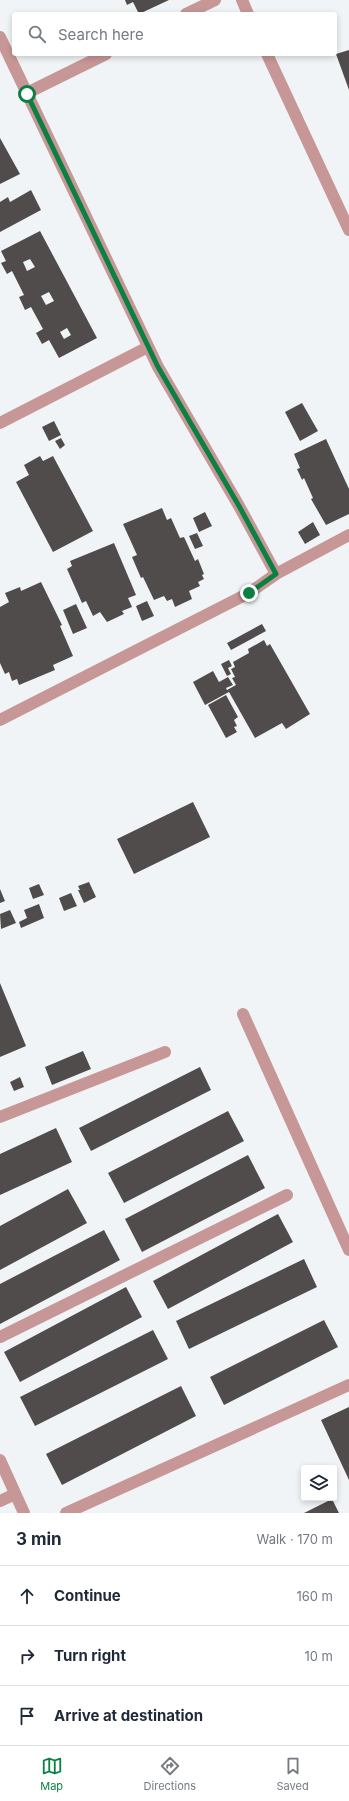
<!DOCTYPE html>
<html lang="en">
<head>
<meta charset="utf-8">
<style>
	:root { --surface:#fff; --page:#f2f2f3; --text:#1f2937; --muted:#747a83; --line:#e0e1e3; --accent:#0b8043 }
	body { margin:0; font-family:Inter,sans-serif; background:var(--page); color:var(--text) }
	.controls { position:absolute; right:12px; bottom:12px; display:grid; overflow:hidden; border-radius:4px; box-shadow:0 2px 6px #0003 }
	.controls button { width:36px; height:36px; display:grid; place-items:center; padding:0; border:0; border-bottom:1px solid var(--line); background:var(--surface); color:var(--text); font:20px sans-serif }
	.stop { position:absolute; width:12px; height:12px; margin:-9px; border:3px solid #0b8043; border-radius:50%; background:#fff }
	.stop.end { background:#0b8043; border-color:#fff; box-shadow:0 1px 4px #0008 }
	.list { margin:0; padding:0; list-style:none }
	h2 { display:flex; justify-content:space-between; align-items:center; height:52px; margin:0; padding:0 16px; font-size:17px }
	h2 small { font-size:13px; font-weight:400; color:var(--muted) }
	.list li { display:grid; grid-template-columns:26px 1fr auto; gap:12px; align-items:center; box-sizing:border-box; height:60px; padding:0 16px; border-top:1px solid var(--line) }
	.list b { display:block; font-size:15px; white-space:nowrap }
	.list em { font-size:13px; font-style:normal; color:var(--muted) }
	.icon { flex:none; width:22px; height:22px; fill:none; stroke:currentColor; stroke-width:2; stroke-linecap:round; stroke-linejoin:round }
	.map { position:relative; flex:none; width:349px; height:1513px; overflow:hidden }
	.search { position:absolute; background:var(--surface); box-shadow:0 2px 6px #0003; left:12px; right:12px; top:12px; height:44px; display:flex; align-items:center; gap:10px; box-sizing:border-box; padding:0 14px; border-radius:4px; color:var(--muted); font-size:15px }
	.sheet { height:232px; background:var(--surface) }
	nav { display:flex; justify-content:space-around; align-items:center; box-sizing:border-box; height:56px; border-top:1px solid var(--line); background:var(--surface); font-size:11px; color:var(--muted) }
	nav a { display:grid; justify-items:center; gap:2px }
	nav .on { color:var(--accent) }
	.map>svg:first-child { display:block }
</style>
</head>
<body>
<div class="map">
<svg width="349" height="1513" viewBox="0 0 349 1513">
	<rect width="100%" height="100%" fill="#f1f4f6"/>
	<!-- building -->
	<path fill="#504c4c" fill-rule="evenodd" d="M125,0H169L139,14L133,2L127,5Z
		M349,50V90L336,54Z
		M0,138L20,174L0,184Z
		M31,190L41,210L0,232V202L8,197L10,202Z
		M40,231L97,338L59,358L49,340L42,344L36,333L43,329L31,307L25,310L19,297L24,295L12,271L7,274L1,263L6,261L1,251ZM30,259L35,267L27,271L23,262ZM49,292L54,301L46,305L41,296ZM67,328L71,335L64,339L60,332Z
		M302,403L318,431L300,441L285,412Z
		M54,421L61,435L49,441L42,427Z
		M61,438L65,445L60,449L55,441Z
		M326,439L349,489V514L326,525L311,499L313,498L304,478L302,480L297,469L300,468L294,454Z
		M40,456L43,461L53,456L93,531L53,552L16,482L29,475L24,465Z
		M162,508L167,520L171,518L180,538L184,537L195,561L198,559L204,574L202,575L204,579L198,582L200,586L189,591L192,599L175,607L172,599L167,601L164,596L154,600L143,577L141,578L132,557L137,555L123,524Z
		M205,512L212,526L199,532L193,518Z
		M313,522L320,535L305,544L298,532Z
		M197,533L203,546L195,549L189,536Z
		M114,543L136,595L128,598L132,607L122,611L124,614L107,622L100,612L93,616L86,601L82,603L67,569L72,566L70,561Z
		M41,582L62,625L60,626L73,656L53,665L55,670L19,685L17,679L12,681L9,672L5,674L0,663V607L9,602L5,593L20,587L21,591Z
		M147,601L154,616L142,621L136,606Z
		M76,604L87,628L73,634L63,610Z
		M262,624L266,631L231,650L227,643Z
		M264,640L267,646L270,644L310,714L286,729L282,723L255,738L229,692L205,705L193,682L213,671L219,682L228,677L233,685L226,688L227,690L236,685L232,678L235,677L231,669L235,667L233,662L249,653L248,649Z
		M229,660L232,666L228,668L231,674L227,676L221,664Z
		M226,695L238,717L234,720L237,726L234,727L237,732L226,738L208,705Z
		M193,802L210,837L134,874L117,839Z
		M89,882L96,897L84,903L78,890H80L78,886Z
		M39,884L44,895L33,899L29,888Z
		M0,889L5,901L0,903Z
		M71,893L77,906L64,911L59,898Z
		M39,904L44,918L21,928L19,922L27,918L24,910Z
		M10,910L16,923L1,929L0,914Z
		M0,983L26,1046L0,1057Z
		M83,1051L91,1069L52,1085L45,1067Z
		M200,1067L211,1090L91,1151L79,1128Z
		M20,1077L24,1087L14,1091L10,1082Z
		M228,1111L244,1141L124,1203L108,1173Z
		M56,1128L72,1162L0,1195V1154Z
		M248,1155L265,1188L142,1252L125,1219Z
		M68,1189L87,1223L0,1270V1226Z
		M278,1214L293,1242L168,1309L153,1281Z
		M104,1230L120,1260L0,1324V1284Z
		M304,1259L317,1287L189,1349L176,1321Z
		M126,1287L142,1317L20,1382L4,1352Z
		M324,1320L338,1347L224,1405L210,1377Z
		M153,1330L168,1359L35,1426L20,1397Z
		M181,1386L196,1416L62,1485L46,1454Z
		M349,1407V1480L321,1420Z
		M332,1499L339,1513H304Z"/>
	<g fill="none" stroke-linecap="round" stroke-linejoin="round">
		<!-- minor -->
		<path stroke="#c69796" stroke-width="12" d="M242,0L248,14
			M186,14L215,0
			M0,37L158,367L239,506L276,574L249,593L0,720
			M267,54L349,230
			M27,93L106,54
			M0,423L148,347
			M276,574L349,535
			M243,1014L349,1250
			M0,1117L165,1052
			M0,1337L287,1195
			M0,1460L24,1513
			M0,1501L15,1494
			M66,1513L349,1385"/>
	</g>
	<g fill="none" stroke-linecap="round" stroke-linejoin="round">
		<!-- route -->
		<path stroke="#0b8043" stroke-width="5" d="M27,94L158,367L239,506L276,574L249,593"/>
	</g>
</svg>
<div class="controls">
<button><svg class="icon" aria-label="layers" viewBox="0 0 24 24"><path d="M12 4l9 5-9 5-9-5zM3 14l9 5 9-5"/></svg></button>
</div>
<div class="stop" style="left:27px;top:94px"></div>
<div class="stop end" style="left:249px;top:593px"></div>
<div class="search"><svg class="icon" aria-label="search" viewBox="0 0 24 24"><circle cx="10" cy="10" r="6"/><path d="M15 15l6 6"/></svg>Search here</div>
</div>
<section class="sheet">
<h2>3 min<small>Walk · 170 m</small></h2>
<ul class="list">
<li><svg class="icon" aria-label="ahead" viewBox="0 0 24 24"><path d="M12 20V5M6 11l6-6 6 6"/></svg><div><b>Continue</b></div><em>160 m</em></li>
<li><svg class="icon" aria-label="right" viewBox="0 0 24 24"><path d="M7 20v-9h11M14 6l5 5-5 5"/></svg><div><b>Turn right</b></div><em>10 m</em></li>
<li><svg class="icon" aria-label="arrive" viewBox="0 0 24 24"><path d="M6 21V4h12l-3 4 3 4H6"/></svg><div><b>Arrive at destination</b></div></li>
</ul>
</section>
<nav>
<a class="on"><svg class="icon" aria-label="map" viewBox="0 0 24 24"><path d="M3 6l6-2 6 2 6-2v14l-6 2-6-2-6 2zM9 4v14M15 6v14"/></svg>Map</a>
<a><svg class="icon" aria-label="directions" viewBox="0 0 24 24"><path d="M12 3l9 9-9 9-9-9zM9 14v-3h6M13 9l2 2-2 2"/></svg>Directions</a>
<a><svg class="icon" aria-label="saved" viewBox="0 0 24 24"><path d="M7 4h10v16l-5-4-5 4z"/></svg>Saved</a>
</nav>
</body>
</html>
